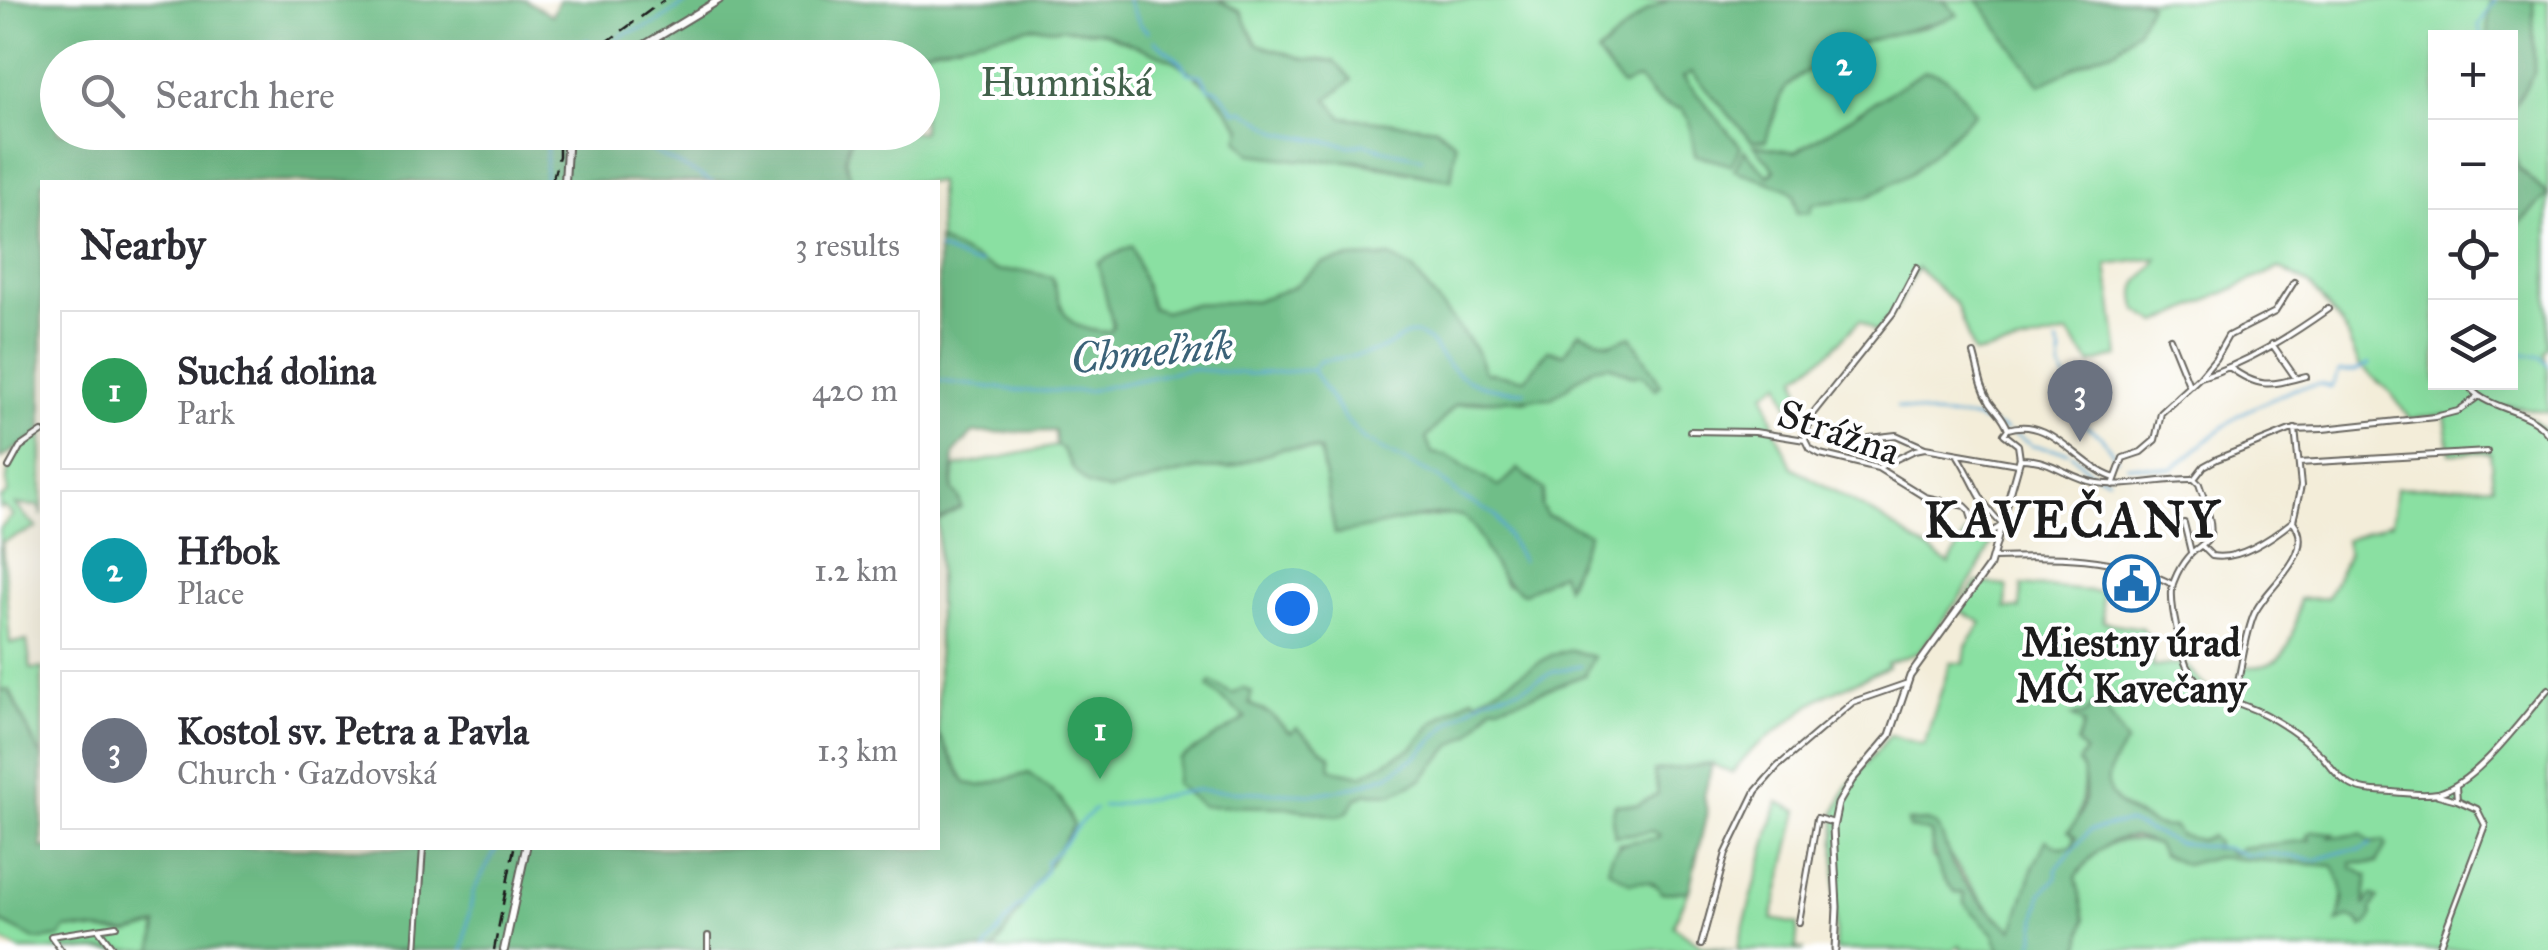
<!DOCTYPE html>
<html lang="en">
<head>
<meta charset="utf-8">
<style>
	:root { --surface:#fff; --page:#f2f2f3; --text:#2b2b33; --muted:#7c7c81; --line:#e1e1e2; --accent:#db2777 }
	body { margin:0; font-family:"IM FELL Great Primer",serif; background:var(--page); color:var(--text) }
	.controls { position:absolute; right:30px; top:30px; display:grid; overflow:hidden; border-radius:0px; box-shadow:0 10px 40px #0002 }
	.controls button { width:90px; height:90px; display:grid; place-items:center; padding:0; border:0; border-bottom:2px solid var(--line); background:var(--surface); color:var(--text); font:50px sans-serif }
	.you { position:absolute; left:1292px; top:608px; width:35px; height:35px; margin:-25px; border:8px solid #fff; border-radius:50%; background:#1a73e8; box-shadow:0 0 0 15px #1a73e833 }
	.badge { display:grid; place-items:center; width:65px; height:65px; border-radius:50%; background:var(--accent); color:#fff; font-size:32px; font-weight:700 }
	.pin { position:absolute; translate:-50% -82px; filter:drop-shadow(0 2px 5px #0008) }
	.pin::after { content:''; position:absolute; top:52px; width:35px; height:30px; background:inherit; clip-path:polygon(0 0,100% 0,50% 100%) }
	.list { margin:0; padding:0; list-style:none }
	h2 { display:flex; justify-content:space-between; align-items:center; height:130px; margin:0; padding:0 40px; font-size:42px }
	h2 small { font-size:32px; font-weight:400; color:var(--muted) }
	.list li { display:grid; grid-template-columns:65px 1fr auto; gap:30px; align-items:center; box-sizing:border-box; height:160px; margin:0 20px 20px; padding:0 20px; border:2px solid var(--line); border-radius:0px }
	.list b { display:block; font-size:38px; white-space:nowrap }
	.list p { margin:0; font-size:32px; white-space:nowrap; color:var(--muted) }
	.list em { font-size:32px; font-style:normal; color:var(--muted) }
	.icon { flex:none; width:55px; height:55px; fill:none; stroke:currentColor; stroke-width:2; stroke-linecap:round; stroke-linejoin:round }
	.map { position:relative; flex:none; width:2548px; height:950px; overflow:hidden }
	.search { position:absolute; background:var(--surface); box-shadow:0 10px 40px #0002; left:40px; top:40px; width:900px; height:110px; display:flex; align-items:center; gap:25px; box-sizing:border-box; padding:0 35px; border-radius:55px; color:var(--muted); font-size:38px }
	.panel { position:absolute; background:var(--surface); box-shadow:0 10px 40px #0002; left:40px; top:180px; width:900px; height:670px; border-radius:0px }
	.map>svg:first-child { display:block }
</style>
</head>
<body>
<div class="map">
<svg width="2548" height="950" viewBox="0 0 2548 950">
	<rect width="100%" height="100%" fill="#fff"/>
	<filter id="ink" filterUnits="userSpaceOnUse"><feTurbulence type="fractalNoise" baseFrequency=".01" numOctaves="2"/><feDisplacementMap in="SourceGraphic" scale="20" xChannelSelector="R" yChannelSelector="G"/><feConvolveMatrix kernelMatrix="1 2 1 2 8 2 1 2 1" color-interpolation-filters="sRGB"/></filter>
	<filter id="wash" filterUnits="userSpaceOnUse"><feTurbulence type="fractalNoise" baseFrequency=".0048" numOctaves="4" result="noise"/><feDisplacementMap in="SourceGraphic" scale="40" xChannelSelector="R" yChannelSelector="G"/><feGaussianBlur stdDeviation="2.25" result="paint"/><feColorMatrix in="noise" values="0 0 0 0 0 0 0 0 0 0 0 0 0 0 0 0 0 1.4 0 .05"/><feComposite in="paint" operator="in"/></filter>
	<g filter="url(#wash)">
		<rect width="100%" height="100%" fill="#f3edd9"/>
		<!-- green -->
		<path fill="#8ae0a2" stroke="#537e5f" stroke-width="2.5" fill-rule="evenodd" d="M1218,0H1669L1647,10C1643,51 1624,101 1682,109L1689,120L1696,155L1703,104L1682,77L1692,72L1752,141H1765L1785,87L1806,71L1840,49L1870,38L1926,27L1957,15L1943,0H1978L2012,47L2098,55L2116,50L2149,5L2142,0H2490L2487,37L2436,38V382H2510L2511,231L2548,195L2518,167L2513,144V108L2534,73L2533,0H2548V346L2544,353L2548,370V412L2506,405L2534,420L2548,434V950H2080L2085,920L2076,878C2098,844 2118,832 2157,845L2163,855L2185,865L2214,857L2333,866L2344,888L2338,922L2350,917L2358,920L2364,907L2368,876L2352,868L2351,863H2377L2386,845L2366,841L2361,835L2241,848L2235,855L2179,835L2173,827H2157L2112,800L2107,790V773L2116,757L2094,704L2085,714C2083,752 2088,788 2076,823C2073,831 2076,838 2072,846L2059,847L2046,841L2033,868L2013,931C1971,896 1957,862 1927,821L1908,822L1909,828L1931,833L1932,857L1964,892L1995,934L2000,950H1961L1960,945L1953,950H1835L1836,811L1847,787L1890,735L1924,745L1950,663H1964L1966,647L1982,623L1957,609L1978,582L2007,586L2006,608L2020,609L2022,585L2101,592L2103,622L2142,628L2149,636L2153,667L2185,663L2201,683L2232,703L2243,666C2289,672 2295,637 2299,599L2327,598L2348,554L2345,540L2392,522L2396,488L2493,485L2490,452L2450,453L2445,414L2410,419L2391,393L2359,365L2343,326L2310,285L2279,268L2158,323L2138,311C2128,277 2145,282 2158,258L2107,265L2119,356L2091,364L2068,334L1974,354L1956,304L1917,268L1898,305L1876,333L1860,320L1832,350L1797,376L1801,399L1789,406L1780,382L1765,393L1776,432L1792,467L1873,513L1949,564L1967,532L1989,539L1991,544L1973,579L1925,644L1917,653L1887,663L1888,667L1820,698L1753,749L1732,773L1712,764L1654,772L1658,794L1637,805L1615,836L1653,831L1660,834L1658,838L1618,844L1646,881L1659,888L1662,893L1689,891L1673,926L1702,946L1734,950H994L1073,825L1029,773L981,786L966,783L938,733V521L961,507L959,498L952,489L955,467L1056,446L1062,449L1074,470L1109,491L1198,469L1229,468L1283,448L1320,451L1335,534L1405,520L1458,514L1472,522L1506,585L1562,573L1566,585C1569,579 1574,568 1575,561C1575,544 1565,518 1547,516L1518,469L1500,488L1447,456L1432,453L1426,439L1455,405L1506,399L1525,401L1573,380L1592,368L1609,365L1632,376L1619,343L1596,341L1579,332L1563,355L1548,350L1525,379L1485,372L1476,350L1412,269L1323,263L1292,288L1254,301L1194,304L1164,312L1152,308L1131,246L1098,263L1113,326L1110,332C1066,331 1063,315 1052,277L1023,271H998L939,241L938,182H852L845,160L852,133L922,132V58L902,57L904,54L1032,27L1100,31L1177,62L1208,86L1242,129L1338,159L1451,180L1456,144L1437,128L1342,117L1326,99L1334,61L1305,59L1257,44L1241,13ZM1890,93L1866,198L1795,204L1794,195L1788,189L1741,173L1745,151L1768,176L1775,170L1755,146L1795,152ZM1552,655L1585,675C1553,686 1524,701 1492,706L1471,734L1451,746L1422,779L1392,794L1367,793L1356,799L1347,813L1337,816L1285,807L1180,759L1247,718L1208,687C1240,696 1266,710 1290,734L1297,729L1330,756L1331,769L1362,775L1413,748L1434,722L1472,697L1477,700Z
			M42,432V516L38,506L15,505L37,528L2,542L10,643L27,641L31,669L42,668V755L38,752L10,690L0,691V529L13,515L4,507L0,509V499L8,493C2,463 19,448 42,432Z
			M1778,802L1798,811L1772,919L1798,924L1796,948L1805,950H1737Z
			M0,921L36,940L65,928L129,933L158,925L153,950H20L0,939Z"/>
		<!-- forest -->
		<path fill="#6fbe88" stroke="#466d52" stroke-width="2.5" d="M0,0H525L552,15L559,0H1218L1241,12L1257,44L1305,59L1334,61L1352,80L1327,99L1342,117L1436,128L1456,144L1451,180L1361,161L1298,160L1251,154L1238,139L1242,128L1208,86L1177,62L1100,31L1032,27L904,54L902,58H58V132L852,133L845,160L852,182H42V432L0,459Z
			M1669,0H1943L1958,15C1902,36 1861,34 1810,69C1802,74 1790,81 1785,89C1775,103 1771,125 1766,141H1752L1692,72L1683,77L1741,147L1731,165L1695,155L1689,120L1682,109C1661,106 1650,96 1639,79L1622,86L1597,54L1647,10Z
			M1978,0H2142L2150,4L2137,30L2116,50L2098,55L2040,85Z
			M2490,0H2533L2534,73L2513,108V144L2518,168L2548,195L2511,231L2510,38L2487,37Z
			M1924,71C1949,70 1961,95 1975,113L1913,172L1866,198L1812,204L1810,212L1797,213L1794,195L1788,189L1734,170L1744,151L1768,176L1775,170L1754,145L1796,152Z
			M938,240L998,271H1023L1052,277C1063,315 1066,331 1110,332L1113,326L1098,263L1132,246L1152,308L1164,312L1194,304L1254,301L1292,288L1323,263L1351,258L1390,257L1412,269L1476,350L1485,372L1525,379L1549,350L1564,354L1579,332L1610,344L1631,336L1661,385L1656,389L1642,375L1633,376L1609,365L1593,368L1552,398L1474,401L1455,405L1426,439L1432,453L1447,456L1499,487L1518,469L1544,490L1541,506L1547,516C1559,517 1575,529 1589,533L1566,587L1561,573L1524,593C1484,576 1485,525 1461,516C1437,508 1364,531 1335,534L1320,450L1283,448L1229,468L1197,469L1109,491L1088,485L1074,470L1062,449L1056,446L1055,431L973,433L954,453L952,489L959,498L961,507L938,521Z
			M1572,650L1594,657L1585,675C1553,686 1524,701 1492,706L1471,734L1451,746L1422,779L1392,794L1367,793L1356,799L1347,813L1337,816L1285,807L1202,806L1175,784L1180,759L1246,718L1208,687L1211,682L1233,694L1243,688L1252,692L1249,704L1270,714L1290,733L1297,728L1330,756L1331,769L1362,775L1412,748L1434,722L1473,697L1477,700L1552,655Z
			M9,690L38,751L42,755V848H938V733L966,783L981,786L1029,773L1061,799L1074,825L994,950H153L157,925L129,933L66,928L60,937L36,940L0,921V691Z
			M2102,703L2127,743C2102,775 2098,794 2135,815C2150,823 2157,827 2174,827L2179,835L2200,840L2211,836L2217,843L2213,848H2226L2228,853L2234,854L2240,848L2310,840L2307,835L2314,831L2334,833L2330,837L2362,834L2371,843L2384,840L2386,844L2377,863H2351L2352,868L2368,876L2364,906L2372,895L2378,898L2371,909L2372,916L2368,924L2362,927L2358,920L2350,917L2336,923C2348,902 2343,885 2333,866L2214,857L2185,865L2163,855L2157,845C2150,842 2141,838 2134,837C2109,835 2088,859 2076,877L2085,920L2080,950H2000L1994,934L1964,903V893L1955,892C1936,873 1935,858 1931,833L1909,828L1908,822C1916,823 1925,819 1932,823C1944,829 1946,853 1953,865C1968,890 1990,913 2013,930L2033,868L2046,840L2059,847L2073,846L2076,837L2068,831C2087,814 2090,782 2078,762L2085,752L2077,743L2084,724L2072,716L2085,714L2094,704Z
			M1712,764L1704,796L1707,812L1689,891L1661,893C1656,879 1642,881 1630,883L1608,869C1614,837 1629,843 1658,838L1660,835L1653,831L1615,836L1612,819L1615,804L1637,805L1658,794L1654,771Z"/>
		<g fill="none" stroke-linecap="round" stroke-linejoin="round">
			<!-- stream -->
			<path stroke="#5aa9d4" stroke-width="2.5" d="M1127,0L1140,24L1148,32
				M2481,38L2479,25L2495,0
				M1154,40L1181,62L1188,73L1202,76L1209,88L1218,90L1236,112L1243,110L1281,133L1351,146L1364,143C1377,150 1406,154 1422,158
				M360,53L379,52L389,58
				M551,58L566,46L574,50L587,40L599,50L610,47L622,35L657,23L690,0
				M535,132L547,148L544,182
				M628,132C652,156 684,165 712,182
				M938,249L970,263H981
				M2057,343L2061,353L2060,369L2072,388L2078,421L2100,435L2117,459
				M2511,351L2540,357L2548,365
				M1313,369L1320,361C1343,357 1370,356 1390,345C1400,339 1406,332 1419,335C1431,339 1433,348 1441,357C1464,386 1490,390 1525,391
				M1313,371L1344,418L1365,441L1439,478L1461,497L1495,515L1522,561
				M938,381L1023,391H1087L1190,369L1249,374L1312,370
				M1897,407L1932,415L1974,418L2006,430
				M2012,432L2032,446L2068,452
				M2072,454L2088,470L2108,479
				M2127,465L2172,469L2238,415L2294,389L2320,384L2331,387L2340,371H2355L2370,364
				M1102,807L1196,790L1315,794L1355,787L1388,775L1418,755L1450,723L1486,697L1520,689L1553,672L1581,666
				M463,950L473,892L497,848
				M985,950C994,934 1008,923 1017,907L1022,906L1046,870V861C1064,849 1075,823 1095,809
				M2032,950L2041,894L2057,877L2056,869L2090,830L2127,822L2178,843L2226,848L2246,855L2274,854L2315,860L2345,851L2361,850L2371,844"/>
		</g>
	</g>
	<g filter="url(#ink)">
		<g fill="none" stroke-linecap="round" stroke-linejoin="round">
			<defs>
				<path id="minor" d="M2170,338L2189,385
					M2272,344L2295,377
					M1974,354C1979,371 1980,386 1990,402C1997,412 2004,417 2008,429L2004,434L2018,445L2020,459C2055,459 2066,478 2097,483C2130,488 2162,478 2194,479
					M2229,367C2260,390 2272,385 2306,376
					M2201,377C2246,364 2290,336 2328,309
					M2466,382C2482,411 2528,406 2548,434
					M2008,429C2051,415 2077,466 2115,478
					M1690,431L1755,432L1805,440L1809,448L1820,454L1878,468L1925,497L1965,506L1969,510L1977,534L1985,536L2001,526
					M1870,438L1896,435L1925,448
					M1805,440L1810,417L1893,313L1917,267
					M1957,454C1975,482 1977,500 2002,524
					M2299,463L2487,452
					M9,467L20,447L42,432
					M1878,468L1915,450L1925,448L2017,464
					M2194,479L2199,484C2228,564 2196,525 2174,581C2167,597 2179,638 2183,656C2193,696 2236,699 2266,715C2286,726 2306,740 2322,756C2330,765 2337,777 2348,783C2361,792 2378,791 2392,792C2407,793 2423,796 2438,793C2477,783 2521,719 2548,689
					M2194,479L2204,466L2217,459L2290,430L2323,429L2435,417L2458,411L2479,396
					M2113,485L2123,458L2141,452L2155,440L2161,413L2199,378L2215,359L2228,336L2275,312L2294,282
					M2184,523L2191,552
					M2203,547L2212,556C2240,561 2272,538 2293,521
					M1993,558C2055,556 2116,555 2172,584
					M2233,703C2241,675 2243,644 2253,617C2263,588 2319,555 2293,521L2301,486L2295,429
					M2438,795L2457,800
					M1799,922L1817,818L1834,823
					M99,930L114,950
					M1701,945L1726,853L1756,791L1777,767L1853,702L1905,684
					M61,950L51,936L116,926
					M416,950L423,848
					M708,950V936
					M2438,950L2485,825L2477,809L2457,800L2456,786"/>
				<path id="tertiary" d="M1835,950L1837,907L1833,828L1838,804L1852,780L1890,735L1910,676L1990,565L2020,459"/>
				<path id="secondary" d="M623,58L719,0
					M565,182L568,132
					M504,950L526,848"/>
			</defs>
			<!-- minor casing -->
			<use href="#minor" stroke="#67655e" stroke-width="8"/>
			<!-- tertiary casing -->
			<use href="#tertiary" stroke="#67655e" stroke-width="9"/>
			<!-- secondary casing -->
			<use href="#secondary" stroke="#67655e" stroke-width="10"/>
			<!-- minor -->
			<use href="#minor" stroke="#fff" stroke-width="4"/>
			<!-- tertiary -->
			<use href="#tertiary" stroke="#fff" stroke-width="5"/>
			<!-- secondary -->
			<use href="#secondary" stroke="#fff" stroke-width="6"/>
			<!-- rail -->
			<path stroke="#1c1c1c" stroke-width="2.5" stroke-dasharray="15 8" stroke-linecap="butt" d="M585,58L664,0
				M552,182L559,156V132
				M494,950L514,848"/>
		</g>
	</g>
	<!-- icons -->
	<defs>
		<symbol id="civic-ring" viewBox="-11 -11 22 22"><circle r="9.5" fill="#fff" stroke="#1f6fb2" stroke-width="1.5"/><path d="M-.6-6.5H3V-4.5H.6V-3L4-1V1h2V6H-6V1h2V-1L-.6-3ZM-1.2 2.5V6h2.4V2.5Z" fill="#1f6fb2"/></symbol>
	</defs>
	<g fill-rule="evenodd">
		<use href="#civic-ring" x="2100" y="552" width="63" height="63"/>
	</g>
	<g text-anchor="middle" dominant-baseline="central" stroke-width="8" stroke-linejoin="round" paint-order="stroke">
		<!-- park labels -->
		<g font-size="40" fill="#42614b" stroke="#fff">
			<text x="1066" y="82">Humniská</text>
		</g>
		<!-- street labels -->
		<g font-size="40" fill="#1c1c1c" stroke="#fff">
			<text transform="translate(1839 432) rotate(19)">Strážna</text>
		</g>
		<!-- poi labels -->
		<g font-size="40" font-weight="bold" fill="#1c1c1c" stroke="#fff">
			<text x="2131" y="642">Miestny úrad<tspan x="2131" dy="46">MČ Kavečany</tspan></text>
		</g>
		<!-- water labels -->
		<g font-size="42" font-style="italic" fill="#3b6278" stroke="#fff">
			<text transform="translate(1152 352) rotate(-5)">Chmeľník</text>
		</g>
		<!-- district labels -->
		<g font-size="50" font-weight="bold" letter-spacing="2.5" fill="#1c1c1c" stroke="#fff">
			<text x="2073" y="520">KAVEČANY</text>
		</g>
	</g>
</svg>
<div class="controls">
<button>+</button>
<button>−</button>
<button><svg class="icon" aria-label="locate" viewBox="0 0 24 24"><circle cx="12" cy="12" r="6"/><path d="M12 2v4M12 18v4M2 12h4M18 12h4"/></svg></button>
<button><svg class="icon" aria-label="layers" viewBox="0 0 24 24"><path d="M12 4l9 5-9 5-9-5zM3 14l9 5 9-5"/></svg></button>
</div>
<div class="you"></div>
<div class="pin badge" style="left:1100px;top:779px;background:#2e9e5b">1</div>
<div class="pin badge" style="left:1844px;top:114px;background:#0f9aa8">2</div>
<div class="pin badge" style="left:2080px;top:442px;background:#6b7280">3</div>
<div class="search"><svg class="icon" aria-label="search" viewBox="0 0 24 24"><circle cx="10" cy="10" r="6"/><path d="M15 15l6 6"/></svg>Search here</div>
<section class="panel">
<h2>Nearby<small>3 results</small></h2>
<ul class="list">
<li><span class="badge" style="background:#2e9e5b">1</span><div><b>Suchá dolina</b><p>Park</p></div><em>420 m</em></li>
<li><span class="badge" style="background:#0f9aa8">2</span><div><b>Hŕbok</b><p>Place</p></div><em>1.2 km</em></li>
<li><span class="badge" style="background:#6b7280">3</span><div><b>Kostol sv. Petra a Pavla</b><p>Church · Gazdovská</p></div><em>1.3 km</em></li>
</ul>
</section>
</div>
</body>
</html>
